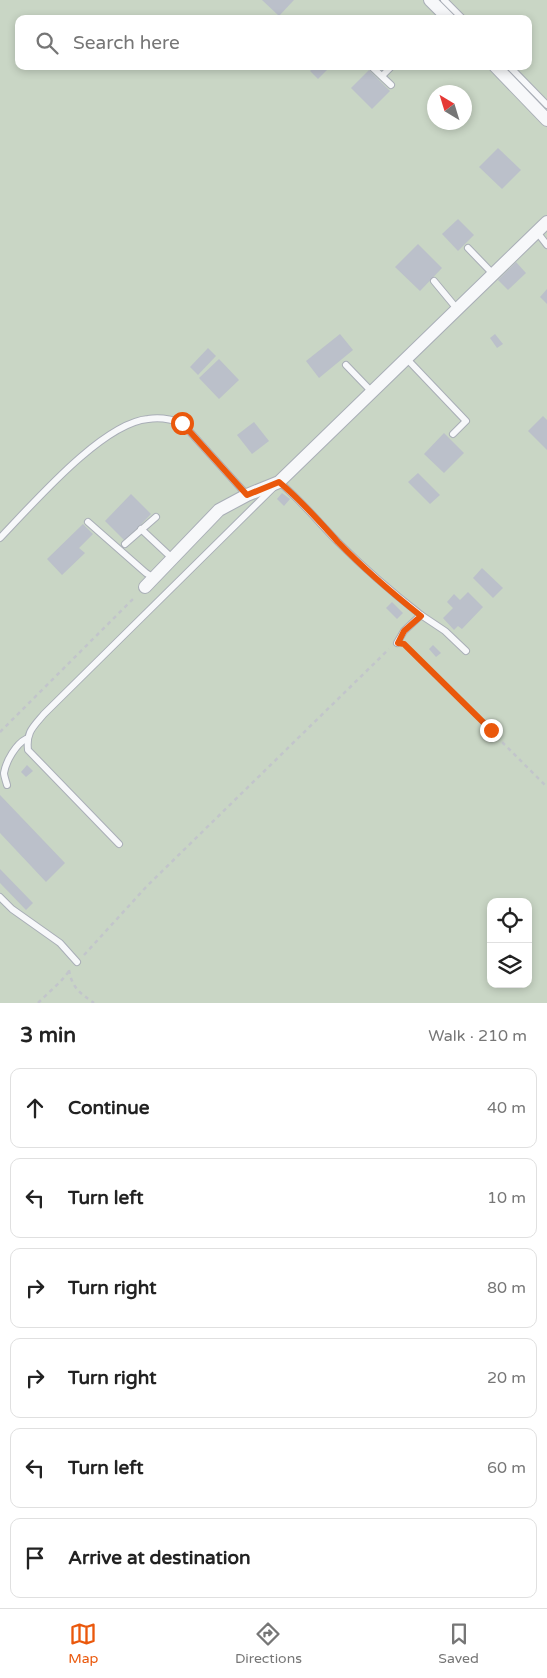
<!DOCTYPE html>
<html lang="en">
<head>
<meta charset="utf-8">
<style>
	:root { --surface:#fff; --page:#f6f6f6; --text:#222; --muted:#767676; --line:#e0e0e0; --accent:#ea580c }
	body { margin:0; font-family:"Varela Round",sans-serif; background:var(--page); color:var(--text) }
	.controls { position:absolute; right:15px; bottom:15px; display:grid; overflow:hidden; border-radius:10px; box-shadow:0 2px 8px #0003 }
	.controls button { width:45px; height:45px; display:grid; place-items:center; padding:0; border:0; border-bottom:1px solid var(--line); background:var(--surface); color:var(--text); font:25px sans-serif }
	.compass { position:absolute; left:427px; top:85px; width:45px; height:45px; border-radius:50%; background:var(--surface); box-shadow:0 2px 8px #0003; rotate:322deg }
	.stop { position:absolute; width:15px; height:15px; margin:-11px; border:4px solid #ea580c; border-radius:50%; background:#fff }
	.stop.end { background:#ea580c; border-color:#fff; box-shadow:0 1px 5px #0008 }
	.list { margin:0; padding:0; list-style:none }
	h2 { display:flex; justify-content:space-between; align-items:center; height:65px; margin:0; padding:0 20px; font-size:21px }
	h2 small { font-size:16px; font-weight:400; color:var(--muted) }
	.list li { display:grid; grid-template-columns:32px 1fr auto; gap:15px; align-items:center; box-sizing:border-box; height:80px; margin:0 10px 10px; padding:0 10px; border:1px solid var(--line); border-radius:10px }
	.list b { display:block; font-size:19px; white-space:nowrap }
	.list em { font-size:16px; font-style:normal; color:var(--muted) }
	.icon { flex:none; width:28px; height:28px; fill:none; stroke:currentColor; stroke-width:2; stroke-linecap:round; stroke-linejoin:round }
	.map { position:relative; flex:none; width:547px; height:1003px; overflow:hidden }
	.search { position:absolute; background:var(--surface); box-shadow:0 2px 8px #0003; left:15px; right:15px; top:15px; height:55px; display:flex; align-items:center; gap:12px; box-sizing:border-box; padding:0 18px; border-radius:10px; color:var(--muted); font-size:19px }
	.sheet { height:605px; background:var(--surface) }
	nav { display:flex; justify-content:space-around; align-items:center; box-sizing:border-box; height:70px; border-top:1px solid var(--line); background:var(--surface); font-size:14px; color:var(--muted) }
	nav a { display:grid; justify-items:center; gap:2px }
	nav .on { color:var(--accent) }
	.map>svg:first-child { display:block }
	.green { fill:#c9d6c5; fill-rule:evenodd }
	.building { fill:#bbc0ca }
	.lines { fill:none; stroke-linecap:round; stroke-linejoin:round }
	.lane-casing { stroke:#a9aeb7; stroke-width:8 }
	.street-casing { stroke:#a9aeb7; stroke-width:14 }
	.path { stroke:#c2c5cb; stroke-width:2.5; stroke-dasharray:4 4; stroke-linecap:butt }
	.lane { stroke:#f7f8fa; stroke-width:6 }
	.street { stroke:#f7f8fa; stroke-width:12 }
	.route { stroke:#ea580c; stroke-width:6 }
</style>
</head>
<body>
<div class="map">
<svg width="547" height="1003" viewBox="0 0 547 1003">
	<rect width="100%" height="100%" fill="#e4e7ec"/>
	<path class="green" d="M0,0H547V1003H0ZM19,19H528V66H19ZM434,92H464V122H434ZM491,902H528V984H491Z"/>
	<g class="building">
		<path d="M262,0H294L279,16Z"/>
		<path d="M315,66H331L318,79L310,71Z"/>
		<path d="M369,70L390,91L372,109L351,88Z"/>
		<path d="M498,148L521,170L502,189L479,167Z"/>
		<path d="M458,219L474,235L458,251L442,234Z"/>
		<path d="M418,244L442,268L420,291L395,267Z"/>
		<path d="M516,262L526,273L508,290L498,280Z"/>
		<path d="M547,289V304L540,297Z"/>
		<path d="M340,334L353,350L319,378L306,361Z"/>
		<path d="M495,334L503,344L497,348L490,338Z"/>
		<path d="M208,348L216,356L198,375L190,367Z"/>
		<path d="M219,359L239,380L219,399L199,378Z"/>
		<path d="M543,416L547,420V450L528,431Z"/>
		<path d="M254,422L269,441L252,454L237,435Z"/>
		<path d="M444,433L464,453L444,473L424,454Z"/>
		<path d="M418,473L440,495L430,504L408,482Z"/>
		<path d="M282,493L290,499L284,506L277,499Z"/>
		<path d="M131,494L151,514L125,541L105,521Z"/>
		<path d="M83,524L93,534L79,548L85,553L62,575L47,559Z"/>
		<path d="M482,568L503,588L493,598L473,578Z"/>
		<path d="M468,592L483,607L462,629L458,626L454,630L443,618L453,608L447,602L454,594L460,600Z"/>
		<path d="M392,602L403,613L397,619L386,608Z"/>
		<path d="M433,645L441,653L436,657L429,649Z"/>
		<path d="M27,765L33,771L26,777L21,772Z"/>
		<path d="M0,795L65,863L46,882L0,833Z"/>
		<path d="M0,869L33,903L26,910L0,883Z"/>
	</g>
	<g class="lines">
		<g class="lane-casing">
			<g id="lane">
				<path d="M444,0L463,19"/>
				<path d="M509,66L547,105"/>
				<path d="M373,68L391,85"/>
				<path d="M382,76L392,66"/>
				<path d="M537,232L547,245"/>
				<path d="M468,248L494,275"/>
				<path d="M434,281L458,310"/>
				<path d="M407,359L466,421L453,434"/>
				<path d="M346,365L372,392"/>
				<path d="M88,522L146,573L154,578"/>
				<path d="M141,529L173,559"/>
				<path d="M0,538C32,505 102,423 148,419C160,417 171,419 182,423L247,495"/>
				<path d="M125,544L156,517"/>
				<path d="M397,643L404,631L421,615L445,631L466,651"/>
				<path d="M7,785C6,781 4,776 4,773C6,761 16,744 26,739"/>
				<path d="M119,844L28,750C26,732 33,727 44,714L279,482C302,501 320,524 341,545C366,570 393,593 421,615"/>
				<path d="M0,897L12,909L60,943L77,962"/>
			</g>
		</g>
		<g class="street-casing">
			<g id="street">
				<path d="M430,0L449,19"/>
				<path d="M495,66L547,120"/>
				<path d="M145,587L219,510L247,495L279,482L547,222"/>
			</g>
		</g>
		<g class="path">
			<path d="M406,646L547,787"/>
			<path d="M0,732L135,597"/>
			<path d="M84,955L147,886L389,649"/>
			<path d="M69,970C72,988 80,993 94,1003"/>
			<path d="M38,1003L61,981L70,970"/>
		</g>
		<use href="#lane" class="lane"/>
		<use href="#street" class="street"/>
	</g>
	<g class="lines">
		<path class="route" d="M182,423L247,495L279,482C301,500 319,521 338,542C364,569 392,593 421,616L404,631L398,643L404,644L491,730"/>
	</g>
</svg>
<div class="controls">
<button><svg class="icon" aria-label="locate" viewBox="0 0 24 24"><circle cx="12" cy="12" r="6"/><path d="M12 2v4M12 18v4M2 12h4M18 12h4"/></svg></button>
<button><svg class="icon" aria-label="layers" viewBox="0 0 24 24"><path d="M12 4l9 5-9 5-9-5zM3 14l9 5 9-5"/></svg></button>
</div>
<svg class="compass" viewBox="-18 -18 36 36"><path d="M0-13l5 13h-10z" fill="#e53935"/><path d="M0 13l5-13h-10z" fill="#767676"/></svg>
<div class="stop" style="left:182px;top:423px"></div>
<div class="stop end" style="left:491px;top:730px"></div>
<div class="search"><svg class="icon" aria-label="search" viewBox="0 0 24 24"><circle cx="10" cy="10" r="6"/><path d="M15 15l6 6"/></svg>Search here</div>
</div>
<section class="sheet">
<h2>3 min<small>Walk · 210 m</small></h2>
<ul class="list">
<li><svg class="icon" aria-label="ahead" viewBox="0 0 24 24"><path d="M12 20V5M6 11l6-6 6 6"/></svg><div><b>Continue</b></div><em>40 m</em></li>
<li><svg class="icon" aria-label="left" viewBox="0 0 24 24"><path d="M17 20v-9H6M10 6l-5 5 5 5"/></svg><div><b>Turn left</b></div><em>10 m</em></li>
<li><svg class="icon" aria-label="right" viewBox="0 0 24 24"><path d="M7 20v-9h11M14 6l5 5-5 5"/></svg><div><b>Turn right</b></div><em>80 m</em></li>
<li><svg class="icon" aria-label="right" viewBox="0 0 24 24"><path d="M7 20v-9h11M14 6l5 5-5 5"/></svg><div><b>Turn right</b></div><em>20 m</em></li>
<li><svg class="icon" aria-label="left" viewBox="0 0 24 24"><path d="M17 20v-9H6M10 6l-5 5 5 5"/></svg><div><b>Turn left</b></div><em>60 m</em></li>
<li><svg class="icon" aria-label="arrive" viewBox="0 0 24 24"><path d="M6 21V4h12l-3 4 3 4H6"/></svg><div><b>Arrive at destination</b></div></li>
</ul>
</section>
<nav>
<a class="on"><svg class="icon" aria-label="map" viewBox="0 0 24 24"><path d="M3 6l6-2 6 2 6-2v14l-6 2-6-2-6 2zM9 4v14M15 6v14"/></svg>Map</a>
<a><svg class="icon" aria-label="directions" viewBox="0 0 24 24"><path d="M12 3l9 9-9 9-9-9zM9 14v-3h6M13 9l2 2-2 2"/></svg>Directions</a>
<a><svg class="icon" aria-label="saved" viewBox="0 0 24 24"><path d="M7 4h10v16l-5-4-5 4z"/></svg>Saved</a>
</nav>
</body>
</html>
